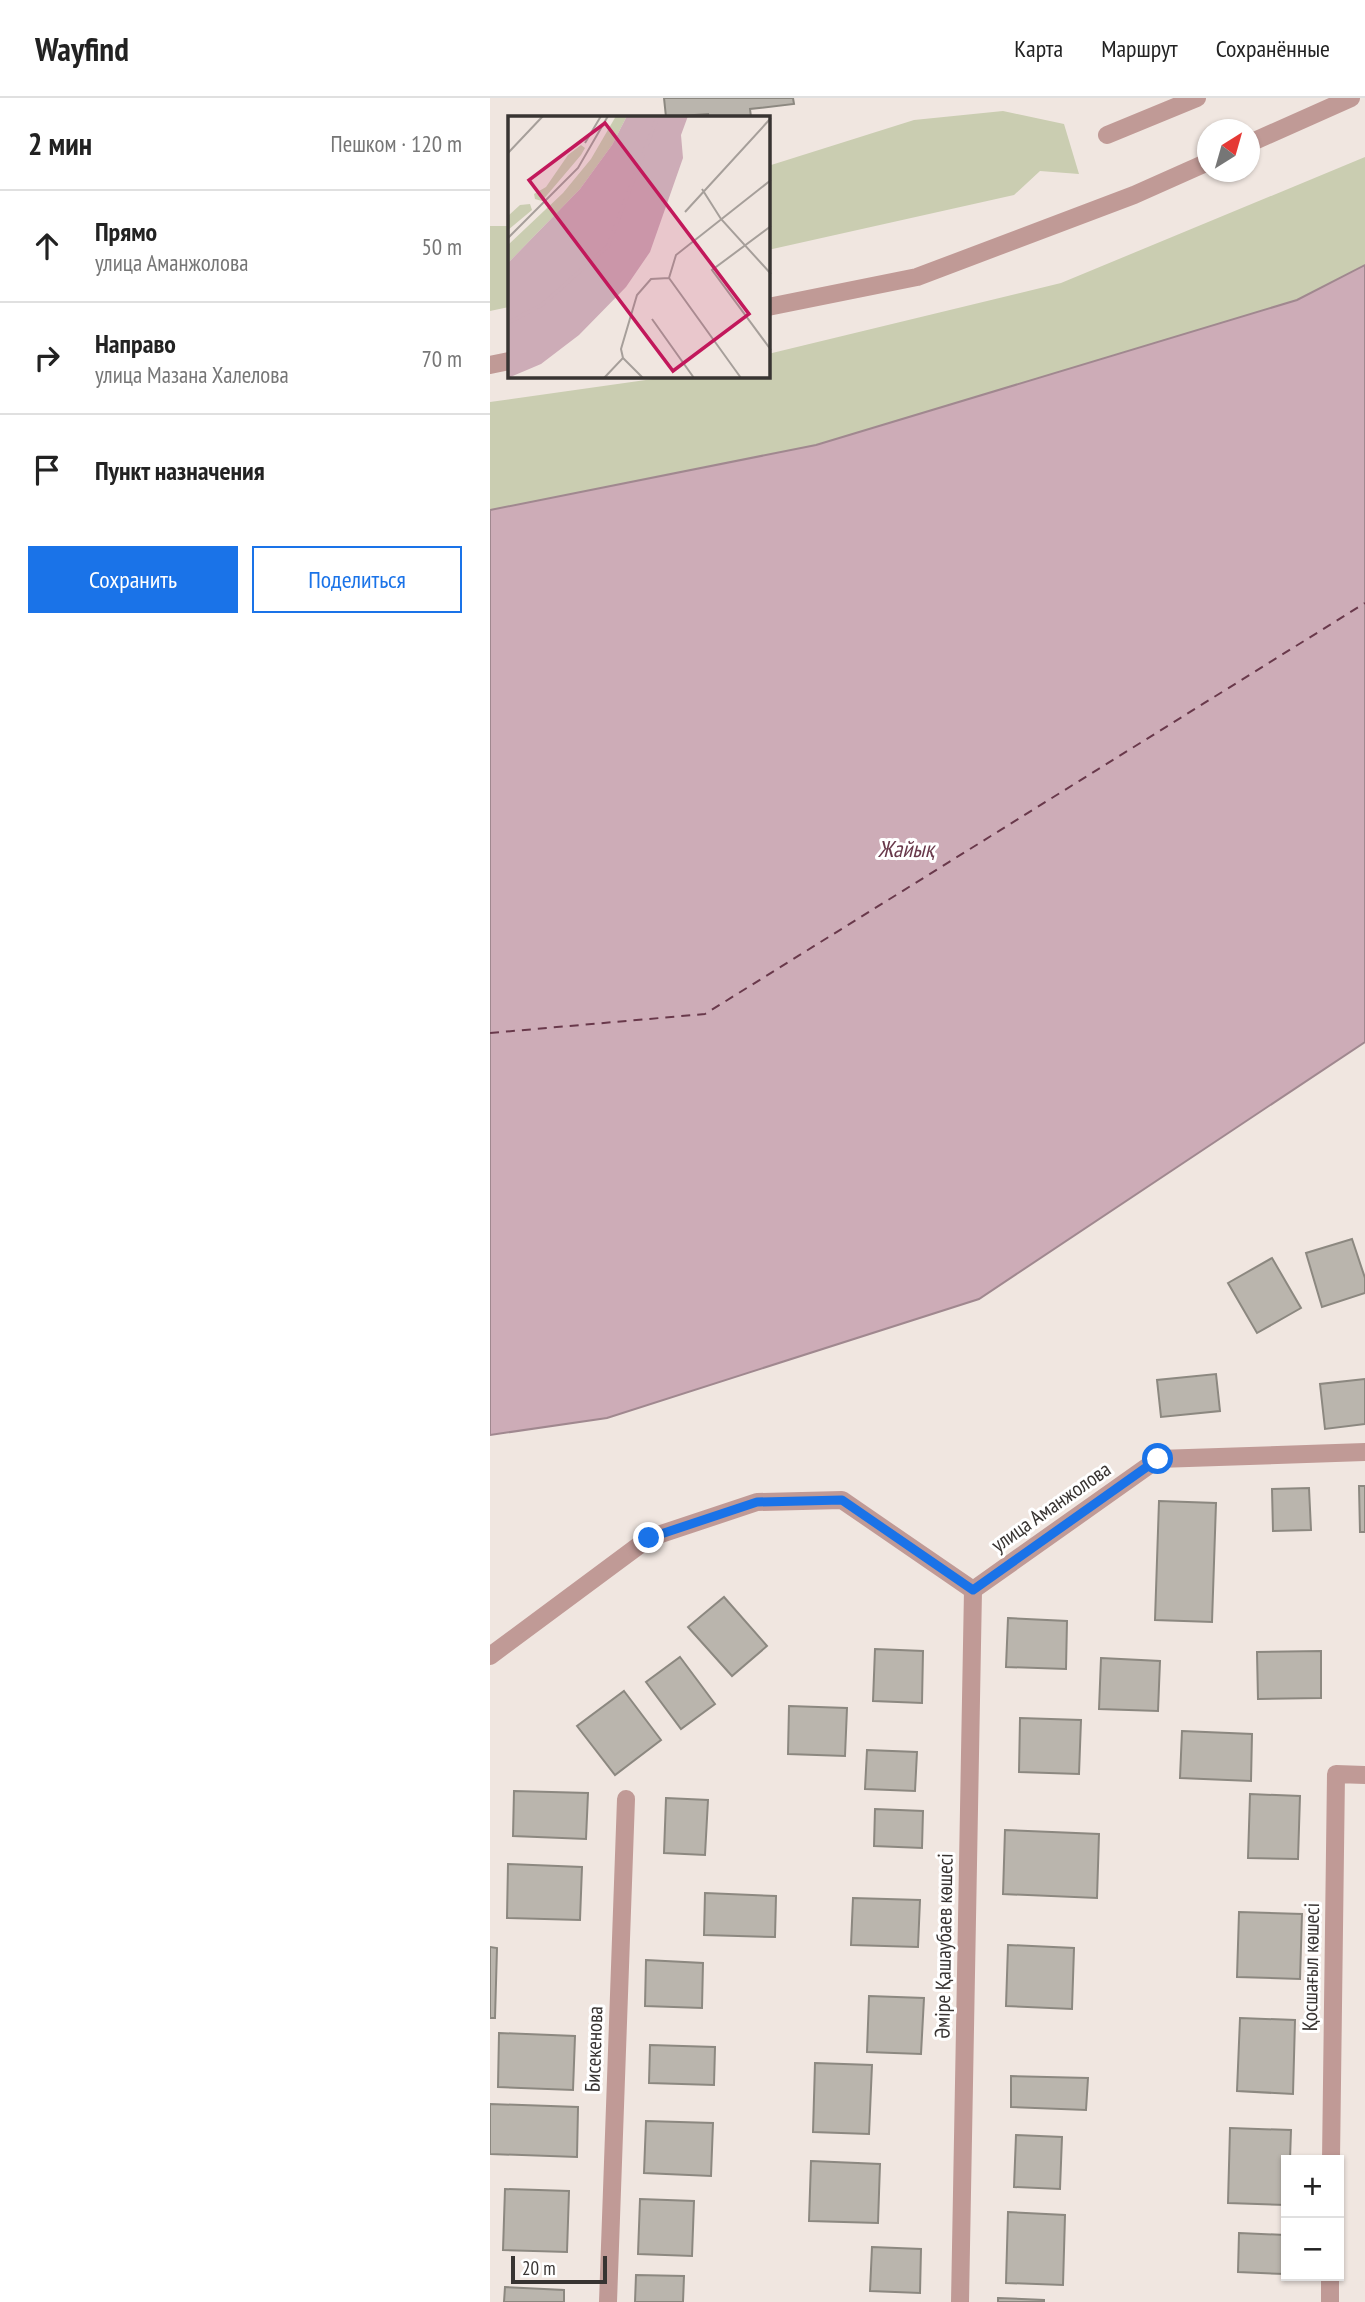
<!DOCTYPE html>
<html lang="ru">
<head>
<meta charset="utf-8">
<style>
	:root { --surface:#fff; --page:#f6f6f6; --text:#222; --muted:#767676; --line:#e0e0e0; --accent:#1a73e8 }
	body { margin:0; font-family:"PT Sans Narrow",sans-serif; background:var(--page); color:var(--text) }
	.controls { position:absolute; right:21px; bottom:21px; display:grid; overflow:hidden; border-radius:0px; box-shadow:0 2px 5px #0004 }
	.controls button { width:63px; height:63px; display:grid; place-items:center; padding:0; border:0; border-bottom:2px solid var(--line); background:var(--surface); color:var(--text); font:35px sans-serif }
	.compass { position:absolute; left:707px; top:21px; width:63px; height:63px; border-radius:50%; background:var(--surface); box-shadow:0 2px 5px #0004; rotate:37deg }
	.scale { position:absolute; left:21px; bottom:18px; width:96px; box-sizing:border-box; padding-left:7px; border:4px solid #383432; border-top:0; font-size:19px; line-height:24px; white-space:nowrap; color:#383432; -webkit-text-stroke:5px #fff; paint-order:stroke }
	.stop { position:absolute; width:21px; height:21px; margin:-16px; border:5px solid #1a73e8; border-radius:50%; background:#fff }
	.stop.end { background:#1a73e8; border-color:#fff; box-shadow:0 2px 7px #0008 }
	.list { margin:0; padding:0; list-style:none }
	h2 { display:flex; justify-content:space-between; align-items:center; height:91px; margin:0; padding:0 28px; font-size:30px }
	h2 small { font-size:23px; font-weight:400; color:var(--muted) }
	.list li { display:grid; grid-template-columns:46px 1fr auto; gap:21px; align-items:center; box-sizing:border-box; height:112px; padding:0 28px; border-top:2px solid var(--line) }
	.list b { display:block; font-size:26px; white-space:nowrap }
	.list p { margin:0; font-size:23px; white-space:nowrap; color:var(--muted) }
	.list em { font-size:23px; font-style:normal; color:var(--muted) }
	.actions { display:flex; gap:14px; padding:21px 28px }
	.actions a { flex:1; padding:16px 0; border:2px solid var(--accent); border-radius:0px; text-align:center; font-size:24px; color:var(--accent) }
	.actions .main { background:var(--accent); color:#fff }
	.icon { flex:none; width:38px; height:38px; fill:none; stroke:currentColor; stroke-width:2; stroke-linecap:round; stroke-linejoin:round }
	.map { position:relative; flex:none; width:875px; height:2204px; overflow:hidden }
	header { display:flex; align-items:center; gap:42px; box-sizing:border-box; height:98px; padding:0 35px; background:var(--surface); border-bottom:2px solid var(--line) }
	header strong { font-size:33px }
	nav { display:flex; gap:38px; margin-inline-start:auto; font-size:24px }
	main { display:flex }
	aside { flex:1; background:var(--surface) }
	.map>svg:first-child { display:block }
	.green { fill:#cacdb1 }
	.water { fill:#cdacb7; stroke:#a0888f; stroke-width:2 }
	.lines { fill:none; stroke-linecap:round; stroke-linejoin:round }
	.ferry { stroke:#69394b; stroke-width:2; stroke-dasharray:9 7; stroke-linecap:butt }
	.building { fill:#bab5ad; stroke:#8c8880; stroke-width:2 }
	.service { stroke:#c09a96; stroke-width:18 }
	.pedestrian { stroke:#c09a96; stroke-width:18 }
	.minor { stroke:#c09a96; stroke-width:18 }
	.route { stroke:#1a73e8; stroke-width:9 }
	.labels { text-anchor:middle; stroke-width:6; stroke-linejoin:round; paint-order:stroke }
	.street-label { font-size:21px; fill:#383432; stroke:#fff }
	.water-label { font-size:23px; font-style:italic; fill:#69394b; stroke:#fff }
	.inset-river { fill:none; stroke:#cdacb7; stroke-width:3.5 }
	.inset-road { fill:none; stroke:#a69f9a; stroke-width:2 }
	.view { fill:#c2185b; fill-opacity:0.15; stroke:#c2185b; stroke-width:3.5 }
	.inset-edge { fill:none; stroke:#383432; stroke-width:3.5 }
</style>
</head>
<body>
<header>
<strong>Wayfind</strong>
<nav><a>Карта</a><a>Маршрут</a><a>Сохранённые</a></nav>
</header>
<main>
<aside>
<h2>2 мин<small>Пешком · 120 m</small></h2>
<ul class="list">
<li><svg class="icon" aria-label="ahead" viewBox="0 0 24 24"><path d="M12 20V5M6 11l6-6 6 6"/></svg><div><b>Прямо</b><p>улица Аманжолова</p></div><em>50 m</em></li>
<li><svg class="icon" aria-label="right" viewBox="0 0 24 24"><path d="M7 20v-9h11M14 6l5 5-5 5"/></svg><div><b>Направо</b><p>улица Мазана Халелова</p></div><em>70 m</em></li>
<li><svg class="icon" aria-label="arrive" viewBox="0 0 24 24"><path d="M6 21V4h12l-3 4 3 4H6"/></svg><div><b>Пункт назначения</b></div></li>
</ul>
<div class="actions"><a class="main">Сохранить</a><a>Поделиться</a></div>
</aside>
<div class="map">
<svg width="875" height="2204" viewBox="0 0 875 2204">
	<rect width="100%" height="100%" fill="#f0e6e0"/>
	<g class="green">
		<path d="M513,13L574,26L589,76L550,73L524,97L278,152V68L424,22Z"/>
		<path d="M875,59V167L807,202L326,347L0,412V304L184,278H278V256L571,185Z"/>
		<path d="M0,128H19V209L0,213Z"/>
	</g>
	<path class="water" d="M875,167V944L489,1201L117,1320L0,1337V412L326,347L807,202Z"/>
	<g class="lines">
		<path class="ferry" d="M0,935L215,916L875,505"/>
	</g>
	<g class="building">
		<path d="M174,0H303L304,6L260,11L261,19H218V16L176,19Z"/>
		<path d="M862,1141L875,1180V1195L832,1209L816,1155Z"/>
		<path d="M782,1160L811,1210L767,1235L738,1185Z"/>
		<path d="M726,1276L730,1313L671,1319L667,1282Z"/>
		<path d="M875,1281V1326L835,1331L830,1286Z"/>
		<path d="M869,1388H875V1434H870Z"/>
		<path d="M819,1390L821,1432L783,1433L782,1391Z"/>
		<path d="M669,1403L726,1405L722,1524L665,1522Z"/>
		<path d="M234,1499L277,1548L242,1578L198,1529Z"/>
		<path d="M518,1520L577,1523L576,1571L516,1569Z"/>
		<path d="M385,1551L433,1553L432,1605L383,1603Z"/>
		<path d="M831,1553V1600L768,1601L767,1554Z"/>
		<path d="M190,1559L225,1606L191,1631L156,1584Z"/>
		<path d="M611,1560L670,1563L668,1613L609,1611Z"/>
		<path d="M134,1593L171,1642L125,1677L87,1628Z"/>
		<path d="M299,1608L357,1610L355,1658L298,1656Z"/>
		<path d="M530,1620L591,1622L589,1676L529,1674Z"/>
		<path d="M692,1633L762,1636L761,1683L690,1680Z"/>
		<path d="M377,1652L427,1654L425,1693L375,1691Z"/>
		<path d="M24,1693L98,1695L96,1741L23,1738Z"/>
		<path d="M760,1696L810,1698L808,1761L758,1760Z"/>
		<path d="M176,1700L218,1702L215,1757L174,1755Z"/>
		<path d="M385,1711L433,1713L432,1750L384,1748Z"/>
		<path d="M515,1732L609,1736L607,1800L513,1796Z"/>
		<path d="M18,1766L92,1769L90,1822L17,1820Z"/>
		<path d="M215,1795L286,1798L285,1839L214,1837Z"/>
		<path d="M363,1800L430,1802L428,1849L361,1847Z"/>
		<path d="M749,1814L812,1816L810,1881L747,1879Z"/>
		<path d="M518,1847L584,1850L582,1911L516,1908Z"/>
		<path d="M0,1849L7,1850L5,1920H0Z"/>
		<path d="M156,1862L213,1865L212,1910L155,1908Z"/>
		<path d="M379,1898L434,1900L431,1956L377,1954Z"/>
		<path d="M750,1920L805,1922L803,1996L747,1993Z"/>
		<path d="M9,1935L85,1938L83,1992L8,1989Z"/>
		<path d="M160,1947L225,1949L224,1987L159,1985Z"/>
		<path d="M325,1965L382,1967L379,2036L323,2034Z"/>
		<path d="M521,1978L598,1980L596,2012L521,2009Z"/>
		<path d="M0,2006L88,2009L87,2059L0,2056Z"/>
		<path d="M156,2023L223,2025L221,2078L154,2075Z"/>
		<path d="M740,2030L801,2032L800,2062H796V2107L738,2105Z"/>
		<path d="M526,2037L572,2039L570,2091L524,2089Z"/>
		<path d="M321,2063L390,2066L388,2125L319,2123Z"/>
		<path d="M15,2091L79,2093L77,2154L13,2152Z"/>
		<path d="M150,2101L204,2103L202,2158L148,2156Z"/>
		<path d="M518,2114L575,2117L573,2187L516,2185Z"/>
		<path d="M749,2135L795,2137L794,2176L748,2174Z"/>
		<path d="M382,2149L431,2151L430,2195L380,2193Z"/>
		<path d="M146,2177L194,2178L193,2204H145Z"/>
		<path d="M15,2189L74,2192V2204H14Z"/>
		<path d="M508,2200L554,2202V2204H508Z"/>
	</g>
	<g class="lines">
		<path class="service" d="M617,37L707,0"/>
		<g class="pedestrian">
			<path d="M760,45L861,0"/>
			<path d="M278,209L427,179L644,97L718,64"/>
			<path d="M0,267L19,263"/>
		</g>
		<g class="minor">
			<path d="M483,1492L668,1361L875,1354"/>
			<path d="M0,1558L159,1440L267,1404L352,1402L483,1492"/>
			<path d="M841,2062L846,1676L875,1677"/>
			<path d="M118,2204L136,1701"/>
			<path d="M470,2204L483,1492"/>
			<path d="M840,2204V2178"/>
		</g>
	</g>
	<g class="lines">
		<path class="route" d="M159,1440L267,1404L352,1402L483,1492L668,1361"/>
	</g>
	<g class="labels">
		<g class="street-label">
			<text transform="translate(561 1409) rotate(-35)" y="7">улица Аманжолова</text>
			<text transform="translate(454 1848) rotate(-89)" y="7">Әміре Қашаубаев көшесі</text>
			<text transform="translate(821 1869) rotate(-89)" y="7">Қосшағыл көшесі</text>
			<text transform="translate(104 1951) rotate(-88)" y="7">Бисекенова</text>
		</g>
		<g class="water-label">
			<text x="416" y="759">Жайық</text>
		</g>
	</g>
	<g transform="translate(18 18)">
		<rect width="262" height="262" fill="#f0e6e0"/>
		<path d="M108,0H119L104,29L72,73L0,147V129L55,77L83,43ZM73,29L77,32L73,39L34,85L27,83L26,78L38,71L60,39ZM22,88L24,94L0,114V100L12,89Z" fill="#cacdb1"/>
		<path d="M119,0H180L173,19L175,42L142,136L118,171L71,219L33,248L0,262V147L72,73L104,29Z" fill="#cdacb7"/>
		<path class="inset-river" d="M0,207L35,188L100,130L150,0"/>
		<path class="inset-road" d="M77,27L93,0M0,37L35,0M194,73L213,103L263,158M177,96L263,2M263,110L204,154L263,234M0,122L70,52L100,0M161,162L168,139L263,64M161,162L233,262M144,203L186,262M115,242L135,262M96,262L115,242L113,233L129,179L143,163L161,162"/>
		<path class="view" d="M97,7L241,198L165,255L21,64Z"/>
		<rect width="262" height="262" class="inset-edge"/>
	</g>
</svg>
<div class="controls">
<button>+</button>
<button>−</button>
</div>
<svg class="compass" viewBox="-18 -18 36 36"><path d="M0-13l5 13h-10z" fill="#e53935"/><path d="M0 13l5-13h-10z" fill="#767676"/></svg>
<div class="scale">20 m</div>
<div class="stop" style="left:668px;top:1361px"></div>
<div class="stop end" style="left:159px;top:1440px"></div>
</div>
</main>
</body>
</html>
